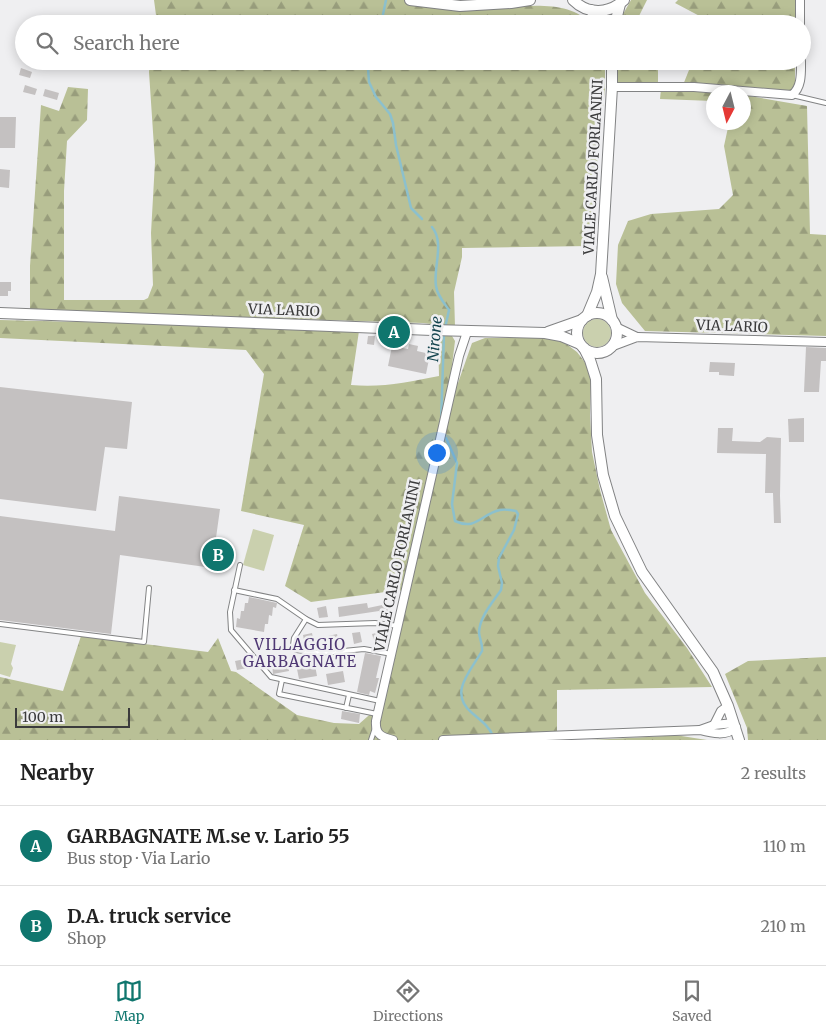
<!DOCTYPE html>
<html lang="en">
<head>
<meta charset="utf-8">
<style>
	:root { --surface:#fff; --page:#f2f2f2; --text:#222; --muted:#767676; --line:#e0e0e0; --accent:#0f766e }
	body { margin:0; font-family:Merriweather,serif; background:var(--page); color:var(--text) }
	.compass { position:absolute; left:706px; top:85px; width:45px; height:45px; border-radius:50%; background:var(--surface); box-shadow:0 2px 12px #0003; rotate:187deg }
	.scale { position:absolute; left:15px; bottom:12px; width:115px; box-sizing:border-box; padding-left:5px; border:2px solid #3b3b3c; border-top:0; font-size:14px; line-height:18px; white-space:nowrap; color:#3b3b3c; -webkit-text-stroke:4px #efeff1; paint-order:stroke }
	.you { position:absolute; left:436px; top:452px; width:18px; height:18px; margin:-12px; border:4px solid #fff; border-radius:50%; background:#1a73e8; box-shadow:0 0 0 8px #1a73e833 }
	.badge { display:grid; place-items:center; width:32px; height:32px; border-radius:50%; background:var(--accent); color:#fff; font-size:16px; font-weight:700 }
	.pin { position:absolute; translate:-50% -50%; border:2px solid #fff; box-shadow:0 1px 5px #0006 }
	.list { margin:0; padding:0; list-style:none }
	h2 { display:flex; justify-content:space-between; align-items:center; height:65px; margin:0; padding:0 20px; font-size:21px }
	h2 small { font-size:16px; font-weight:400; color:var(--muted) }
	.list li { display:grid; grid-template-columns:32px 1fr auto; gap:15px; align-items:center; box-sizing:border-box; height:80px; padding:0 20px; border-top:1px solid var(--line) }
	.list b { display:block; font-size:19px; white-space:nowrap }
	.list p { margin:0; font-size:16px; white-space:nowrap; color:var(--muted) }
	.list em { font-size:16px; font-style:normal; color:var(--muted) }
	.icon { flex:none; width:28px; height:28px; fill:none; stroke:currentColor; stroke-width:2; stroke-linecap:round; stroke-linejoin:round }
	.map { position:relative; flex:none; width:826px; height:740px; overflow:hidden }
	.search { position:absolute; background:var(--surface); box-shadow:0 2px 12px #0003; left:15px; right:15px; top:15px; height:55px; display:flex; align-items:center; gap:12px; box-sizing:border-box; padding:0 18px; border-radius:28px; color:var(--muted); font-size:19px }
	.sheet { height:225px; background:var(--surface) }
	nav { display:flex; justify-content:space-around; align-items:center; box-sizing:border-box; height:70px; border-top:1px solid var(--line); background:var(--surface); font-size:14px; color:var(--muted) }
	nav a { display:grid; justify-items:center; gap:2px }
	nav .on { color:var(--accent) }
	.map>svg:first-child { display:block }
	.grass { fill:#cad0ae }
	.forest { fill:url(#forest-firs) }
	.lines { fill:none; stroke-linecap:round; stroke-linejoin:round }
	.stream { stroke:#8cc0cd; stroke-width:2.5 }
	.building { fill:#c4c1c1 }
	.service-casing { stroke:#828384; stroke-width:6 }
	.minor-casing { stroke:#828384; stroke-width:10 }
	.tertiary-casing { stroke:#828384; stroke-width:12 }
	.service { stroke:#fff; stroke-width:4 }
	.minor { stroke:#fff; stroke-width:8 }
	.tertiary { stroke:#fff; stroke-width:10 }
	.labels { text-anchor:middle; stroke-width:5; stroke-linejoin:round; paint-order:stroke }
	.street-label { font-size:14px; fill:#3b3b3c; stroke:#efeff1 }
	.water-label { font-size:15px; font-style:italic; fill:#15454f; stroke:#efeff1 }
	.neighbourhood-label { font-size:15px; letter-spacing:1px; fill:#4e3773; stroke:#efeff1 }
</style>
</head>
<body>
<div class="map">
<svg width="826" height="740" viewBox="0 0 826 740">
	<defs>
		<pattern id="forest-firs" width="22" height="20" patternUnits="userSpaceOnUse" patternTransform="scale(1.25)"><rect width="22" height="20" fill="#b9c096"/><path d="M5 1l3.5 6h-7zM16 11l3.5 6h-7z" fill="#989d7c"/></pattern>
	</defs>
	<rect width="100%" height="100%" fill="#efeff1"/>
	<g class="grass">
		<circle cx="597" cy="333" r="14"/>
		<path d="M253,529L274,535L264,571L243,565Z"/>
		<path d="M0,642L16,645L11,664L13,668L10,677L0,674Z"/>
	</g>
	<g class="forest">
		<path d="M154,0H493L495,9C524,5 573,0 590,24H155L156,15Z"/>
		<path d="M631,0H647L635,24H621L622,16Z"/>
		<path d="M678,0H796V24H709V21L675,3Z"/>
		<path d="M150,61H605V89L599,143L590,246L462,248V257L454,292L455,327L423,323L30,311V266L41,105L59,111L68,87L88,89L87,120L67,141L64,191V300H144L148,298L153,285L151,233L155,162L149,72Z"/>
		<path d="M618,61H627V68L658,69V84H617Z"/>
		<path d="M698,61H795V86L790,91L715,84L683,85L691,65Z"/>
		<path d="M661,89L713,93V101L660,99Z"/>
		<path d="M744,95L807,106L810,234L826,235V336L645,331L622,303L616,284L618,245L628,221L651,214L719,209L733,195L724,146L729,123L744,122Z"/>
		<path d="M0,320L289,327L359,331L351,385C381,388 409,382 439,376L438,335L452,336L455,341L450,382L458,383L472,343L485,338H547L565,343L577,352L584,361L591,373L590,415L592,452L600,490L611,530L645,593L687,648L712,687L557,690V736L562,740H0V677L63,691L81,636L208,652L218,638L231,671L236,672L297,715L334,723L359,724L384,702L405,597L400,590L311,602L285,586L304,525L241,511L264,374L246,350L0,338Z"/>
		<path d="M826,657V740H748L747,728L725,674L748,661Z"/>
		<path d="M675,735L707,740H591L665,736Z"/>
	</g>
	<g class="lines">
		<g class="stream">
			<path d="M381,24L386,0"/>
			<path d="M370,61L368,68L369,82L376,97L390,114L393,123L396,145L411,208L422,219"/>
			<path d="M432,227C445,243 433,267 436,286C437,295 444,303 449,310L445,328"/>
			<path d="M441,423L444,334"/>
			<path d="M446,438L457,463L452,504L455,521C476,531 481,514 500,510C505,509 511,510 516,511L518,514L514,530L499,558L498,566L502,583L501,590C493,602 480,616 479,632C479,638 483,644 482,651C470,672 448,693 472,713C480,720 489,726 493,736"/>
		</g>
	</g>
	<g class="building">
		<path d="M21,68L32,72L30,78L19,75Z"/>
		<path d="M25,85L37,89L35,95L23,92Z"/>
		<path d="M45,89L59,93L57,100L43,96Z"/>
		<path d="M0,117H16L15,148H0Z"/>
		<path d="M0,169L10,170L9,188L0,187Z"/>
		<path d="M0,282H11V291H8V296H0Z"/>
		<path d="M368,336H375L374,345L367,344Z"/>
		<path d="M409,344L418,346L417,351L430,354L426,374L388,366L392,346L408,349Z"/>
		<path d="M806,347L826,348V361H821L819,392H804Z"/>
		<path d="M710,362L735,363L734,376L719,375V372H709Z"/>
		<path d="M0,387L132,402L127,449L105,447L96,511L0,499Z"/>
		<path d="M804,418V442H789L788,419Z"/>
		<path d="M718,428H733L732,441L760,442L767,437L781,438L780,496L781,523H774L773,493H765L766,454L717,453Z"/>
		<path d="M119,496L220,509L215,545L230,547L227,570L120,555L111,634L0,620V516L115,531Z"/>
		<path d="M249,597L277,603L276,608L273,607L272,616L269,615L268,624H265L264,632L236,627L237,618L240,619L241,611H244L245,603H248Z"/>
		<path d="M367,603L368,608L387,604L390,614L380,616L379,611L339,617L338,607Z"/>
		<path d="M326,606L328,617L319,618L317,608Z"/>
		<path d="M360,632L362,642L354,644L352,633Z"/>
		<path d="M381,632L383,642L375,644L372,634Z"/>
		<path d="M312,633L314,644L305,646L303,635Z"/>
		<path d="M337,634L339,644L330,646L328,636Z"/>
		<path d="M365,653L381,656L376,678H379L375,693L370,691L369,695L357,692Z"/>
		<path d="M245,659L247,668L237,670L235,661Z"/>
		<path d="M288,661L289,671L273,674L272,664Z"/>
		<path d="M315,665L317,676L299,679L297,669Z"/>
		<path d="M343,671L345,682L328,685L326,674Z"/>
		<path d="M342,711L360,714L359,723L341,719Z"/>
	</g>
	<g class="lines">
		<g class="service-casing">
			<g id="service">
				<path d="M792,95L826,103"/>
				<path d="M240,565L230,612L231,630L271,677L380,701"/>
				<path d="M234,590L277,599L306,619L318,625L375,623L399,626"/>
				<path d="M306,619L294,638L293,645L296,650L323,653L364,649L392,654"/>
				<path d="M0,624L144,642L149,588"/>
				<path d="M282,680L279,694L377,714"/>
				<path d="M346,708L349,695"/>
				<path d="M371,740L375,728"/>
			</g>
		</g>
		<g class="minor-casing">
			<g id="minor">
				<path d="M800,0V24"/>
				<path d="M612,87H694L792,95C802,87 801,73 801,61"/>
				<path d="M616,327L637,337"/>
				<path d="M613,346L637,337L826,342"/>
				<path d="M714,725L721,711L728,706"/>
				<path d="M700,730L714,725L734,723"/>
				<path d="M393,740C381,737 375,734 376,721L459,356L467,332"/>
				<path d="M443,740L700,730C711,733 727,737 736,727"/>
			</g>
		</g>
		<g class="tertiary-casing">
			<g id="tertiary">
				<path d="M410,0L460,6L511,3L530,0"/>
				<path d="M573,0C588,15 609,14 624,0"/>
				<path d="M591,10L600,24"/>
				<path d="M615,24L620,4"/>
				<path d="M602,277L612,320"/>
				<path d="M0,313L432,330L545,333L561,336L580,344"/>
				<circle cx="597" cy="333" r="20"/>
				<path d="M587,316L597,292L601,274L612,87V61"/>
				<path d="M548,332L582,320"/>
				<path d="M584,348L590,360L596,379L597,435L603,475L615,516L642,572L713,672L728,706L739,740"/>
			</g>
		</g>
		<use href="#service" class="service"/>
		<use href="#minor" class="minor"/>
		<use href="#tertiary" class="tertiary"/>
	</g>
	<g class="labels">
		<g class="street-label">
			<text transform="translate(593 167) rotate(-87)" y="5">VIALE CARLO FORLANINI</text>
			<text transform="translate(284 310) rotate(2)" y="5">VIA LARIO</text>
			<text transform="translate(732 326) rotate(2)" y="5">VIA LARIO</text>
			<text transform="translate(397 566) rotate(-78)" y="5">VIALE CARLO FORLANINI</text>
		</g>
		<g class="water-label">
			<text transform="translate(435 339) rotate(-85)" y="5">Nirone</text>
		</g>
		<g class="neighbourhood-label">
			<text x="300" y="650">VILLAGGIO<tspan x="300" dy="17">GARBAGNATE</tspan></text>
		</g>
	</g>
</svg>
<svg class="compass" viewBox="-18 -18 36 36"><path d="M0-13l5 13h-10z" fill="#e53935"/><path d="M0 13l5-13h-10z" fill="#767676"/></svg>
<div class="scale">100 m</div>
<div class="you"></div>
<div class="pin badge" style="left:394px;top:332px">A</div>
<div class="pin badge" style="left:218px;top:555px">B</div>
<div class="search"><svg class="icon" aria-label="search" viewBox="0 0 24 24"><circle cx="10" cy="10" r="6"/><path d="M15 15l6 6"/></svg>Search here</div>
</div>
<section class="sheet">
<h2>Nearby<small>2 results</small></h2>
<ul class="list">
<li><span class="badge">A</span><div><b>GARBAGNATE M.se v. Lario 55</b><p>Bus stop · Via Lario</p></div><em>110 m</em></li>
<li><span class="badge">B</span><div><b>D.A. truck service</b><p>Shop</p></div><em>210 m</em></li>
</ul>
</section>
<nav>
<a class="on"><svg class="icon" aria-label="map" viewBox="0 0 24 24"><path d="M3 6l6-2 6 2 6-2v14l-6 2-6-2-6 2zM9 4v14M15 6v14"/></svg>Map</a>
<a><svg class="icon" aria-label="directions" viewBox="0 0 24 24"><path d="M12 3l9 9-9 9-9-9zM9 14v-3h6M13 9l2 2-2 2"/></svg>Directions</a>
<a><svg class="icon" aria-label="saved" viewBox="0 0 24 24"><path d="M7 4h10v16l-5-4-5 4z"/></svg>Saved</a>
</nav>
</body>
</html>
